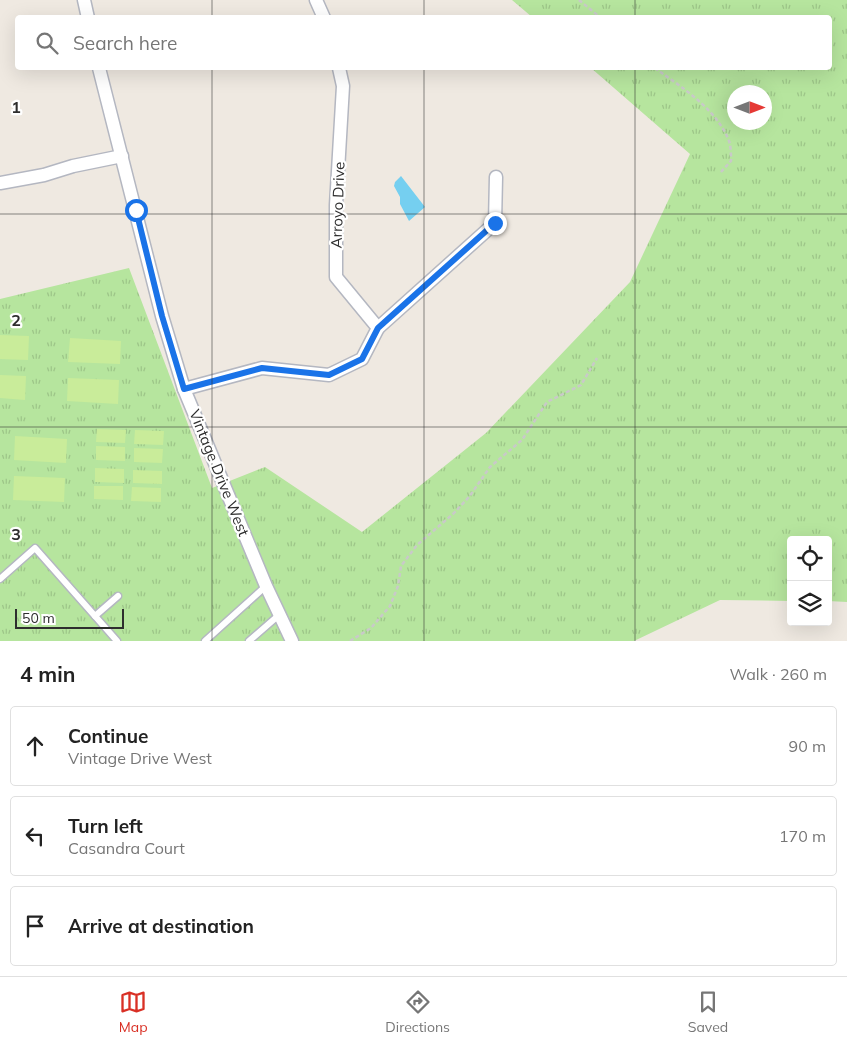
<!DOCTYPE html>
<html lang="en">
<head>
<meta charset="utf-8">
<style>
	:root { --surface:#fff; --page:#f6f6f6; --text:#222; --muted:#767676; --line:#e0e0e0; --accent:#d93025 }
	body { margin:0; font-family:Mulish,sans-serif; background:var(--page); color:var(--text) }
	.controls { position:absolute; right:15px; bottom:15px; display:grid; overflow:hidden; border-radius:5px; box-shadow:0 5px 20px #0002 }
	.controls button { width:45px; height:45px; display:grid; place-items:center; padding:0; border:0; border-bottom:1px solid var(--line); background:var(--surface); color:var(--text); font:25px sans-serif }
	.compass { position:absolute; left:727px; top:85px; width:45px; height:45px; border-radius:50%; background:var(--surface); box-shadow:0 5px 20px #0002; rotate:90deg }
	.scale { position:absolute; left:15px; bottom:12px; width:109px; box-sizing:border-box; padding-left:5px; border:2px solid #2e2e2e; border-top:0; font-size:14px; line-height:18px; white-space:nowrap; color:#2e2e2e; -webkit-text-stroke:4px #fff; paint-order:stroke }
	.stop { position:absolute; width:15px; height:15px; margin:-11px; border:4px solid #1a73e8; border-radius:50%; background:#fff }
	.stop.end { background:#1a73e8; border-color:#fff; box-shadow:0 1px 5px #0008 }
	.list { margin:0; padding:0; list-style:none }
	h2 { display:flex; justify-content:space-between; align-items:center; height:65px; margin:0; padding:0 20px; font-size:21px }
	h2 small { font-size:16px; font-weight:400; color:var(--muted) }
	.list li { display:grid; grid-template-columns:32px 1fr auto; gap:15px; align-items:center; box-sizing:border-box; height:80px; margin:0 10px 10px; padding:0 10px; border:1px solid var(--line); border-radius:5px }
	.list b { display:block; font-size:19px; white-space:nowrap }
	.list p { margin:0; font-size:16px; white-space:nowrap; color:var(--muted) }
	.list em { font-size:16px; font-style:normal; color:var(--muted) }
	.icon { flex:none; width:28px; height:28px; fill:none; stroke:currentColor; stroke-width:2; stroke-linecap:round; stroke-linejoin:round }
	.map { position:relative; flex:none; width:847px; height:641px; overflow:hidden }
	.search { position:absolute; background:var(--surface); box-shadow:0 5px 20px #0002; left:15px; right:15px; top:15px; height:55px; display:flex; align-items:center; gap:12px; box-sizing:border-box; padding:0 18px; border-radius:5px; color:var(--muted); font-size:19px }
	.sheet { height:335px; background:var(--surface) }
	nav { display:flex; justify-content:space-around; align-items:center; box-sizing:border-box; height:70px; border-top:1px solid var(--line); background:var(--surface); font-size:14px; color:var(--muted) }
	nav a { display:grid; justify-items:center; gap:2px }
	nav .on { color:var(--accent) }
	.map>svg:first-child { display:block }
	.grass { fill:url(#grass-tufts); fill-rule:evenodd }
	.pitch { fill:#c9ec9a }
	.water { fill:#75cff0 }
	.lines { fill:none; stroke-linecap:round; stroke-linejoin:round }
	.service-casing { stroke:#b4b7c1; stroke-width:9 }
	.minor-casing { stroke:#b4b7c1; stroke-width:15 }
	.path { stroke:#c9c9c9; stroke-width:2.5; stroke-dasharray:4 2.5; stroke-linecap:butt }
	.service { stroke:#fff; stroke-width:6 }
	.minor { stroke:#fff; stroke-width:12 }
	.route { stroke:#1a73e8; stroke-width:6 }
	.grid { fill:none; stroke:#2e2e2e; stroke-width:1; stroke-opacity:0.55 }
	.labels { text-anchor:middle; stroke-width:4.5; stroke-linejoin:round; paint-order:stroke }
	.street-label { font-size:15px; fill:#2e2e2e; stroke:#fff }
	.grid-label { font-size:16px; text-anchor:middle; font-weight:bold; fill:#2e2e2e; stroke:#fff; stroke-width:4.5; stroke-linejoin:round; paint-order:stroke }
</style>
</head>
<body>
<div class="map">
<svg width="847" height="641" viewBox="0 0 847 641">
	<defs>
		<pattern id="grass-tufts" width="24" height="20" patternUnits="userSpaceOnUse" patternTransform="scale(1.25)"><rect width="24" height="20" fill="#b6e59e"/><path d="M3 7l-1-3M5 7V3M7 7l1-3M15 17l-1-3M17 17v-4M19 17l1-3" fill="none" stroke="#9dc588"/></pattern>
	</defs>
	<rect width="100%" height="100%" fill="#efe9e1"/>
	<path class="grass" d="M512,0H847V602L828,601V540H791V601L720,600L634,641H0V299L129,268L212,488L265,467L362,532L486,433L630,282L690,154L591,68H830V18L532,17ZM734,92H764V122H734Z"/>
	<g class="pitch">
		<path d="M0,335L29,336L28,360L0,359Z"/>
		<path d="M70,338L121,341L120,364L68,362Z"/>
		<path d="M0,375L26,376L25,400L0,398Z"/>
		<path d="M68,378L119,380L118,404L67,401Z"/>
		<path d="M97,429L126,430L125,443L96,442Z"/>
		<path d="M135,430L164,431L163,445L134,444Z"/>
		<path d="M15,436L67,439L66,463L14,460Z"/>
		<path d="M96,446L125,447V461L96,460Z"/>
		<path d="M134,448L163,449L162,463L134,462Z"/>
		<path d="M95,468L124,469V483L95,482Z"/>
		<path d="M133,470L162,471V484L133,483Z"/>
		<path d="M14,476L65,478L64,502L13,500Z"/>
		<path d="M94,486H123V500L94,499Z"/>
		<path d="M132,487L161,488V502L131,501Z"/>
	</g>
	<path class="water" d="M401,176L425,207L409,221L400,204V197L394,186L395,182Z"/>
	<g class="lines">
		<g class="service-casing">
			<g id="service">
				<path d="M0,579L35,548L117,641"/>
				<path d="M95,616L118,596"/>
				<path d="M205,641L266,586"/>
				<path d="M249,641L279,615"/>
			</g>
		</g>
		<g class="minor-casing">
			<g id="minor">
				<path d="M84,0L88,18"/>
				<path d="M316,0L324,18"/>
				<path d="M99,68L162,316L184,389L266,586L292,641"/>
				<path d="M339,68L343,86L336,205V277L378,328"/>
				<path d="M0,183L44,175L73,166L122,156"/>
				<path d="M184,389L262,368L329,375L362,359L378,328L495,223L496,177"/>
			</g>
		</g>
		<g class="path">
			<path d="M579,0L601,18"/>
			<path d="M655,68C681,87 717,109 729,141C731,147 731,155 731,161L720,173"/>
			<path d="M350,641L371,628L390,606L398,586L401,566L417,545L454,513L469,497L490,467L522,440L547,402L581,385L597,358"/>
		</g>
		<use href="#service" class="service"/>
		<use href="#minor" class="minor"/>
	</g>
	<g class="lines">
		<path class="route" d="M136,210L162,316L184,389L262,368L329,375L362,359L378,328L495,223"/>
	</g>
	<path class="grid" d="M212,0V18M424,0V18M635,0V18M212,68V641M424,68V641M635,68V641M0,214H847M0,427H847"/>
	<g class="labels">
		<g class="street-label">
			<text transform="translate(338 205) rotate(-88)" y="5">Arroyo Drive</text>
			<text transform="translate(219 473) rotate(68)" y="5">Vintage Drive West</text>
		</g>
	</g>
	<g class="grid-label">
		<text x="16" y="113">1</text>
		<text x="16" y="326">2</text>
		<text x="16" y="540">3</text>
	</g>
</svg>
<div class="controls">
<button><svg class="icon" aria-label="locate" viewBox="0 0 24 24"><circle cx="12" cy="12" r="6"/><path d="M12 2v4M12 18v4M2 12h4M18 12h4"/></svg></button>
<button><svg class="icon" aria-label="layers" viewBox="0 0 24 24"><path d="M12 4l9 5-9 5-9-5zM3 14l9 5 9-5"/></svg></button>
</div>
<svg class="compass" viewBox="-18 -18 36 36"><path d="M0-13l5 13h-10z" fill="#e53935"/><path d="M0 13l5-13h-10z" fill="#767676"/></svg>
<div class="scale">50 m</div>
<div class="stop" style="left:136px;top:210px"></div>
<div class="stop end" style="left:495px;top:223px"></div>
<div class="search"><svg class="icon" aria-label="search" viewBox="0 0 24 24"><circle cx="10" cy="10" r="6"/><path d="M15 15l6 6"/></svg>Search here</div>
</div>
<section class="sheet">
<h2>4 min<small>Walk · 260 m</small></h2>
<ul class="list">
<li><svg class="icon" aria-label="ahead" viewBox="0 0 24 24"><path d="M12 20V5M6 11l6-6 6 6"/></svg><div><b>Continue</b><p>Vintage Drive West</p></div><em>90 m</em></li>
<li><svg class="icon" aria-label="left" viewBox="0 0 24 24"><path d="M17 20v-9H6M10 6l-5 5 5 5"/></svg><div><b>Turn left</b><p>Casandra Court</p></div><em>170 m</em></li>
<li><svg class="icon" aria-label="arrive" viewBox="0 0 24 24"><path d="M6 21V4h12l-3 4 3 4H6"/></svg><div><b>Arrive at destination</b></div></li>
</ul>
</section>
<nav>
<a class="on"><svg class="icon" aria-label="map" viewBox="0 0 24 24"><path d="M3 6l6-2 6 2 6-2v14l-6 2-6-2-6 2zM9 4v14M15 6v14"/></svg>Map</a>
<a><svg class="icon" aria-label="directions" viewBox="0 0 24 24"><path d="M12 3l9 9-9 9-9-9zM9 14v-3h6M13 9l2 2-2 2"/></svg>Directions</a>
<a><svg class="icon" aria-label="saved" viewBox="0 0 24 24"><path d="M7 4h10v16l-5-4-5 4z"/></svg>Saved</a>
</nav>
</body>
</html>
